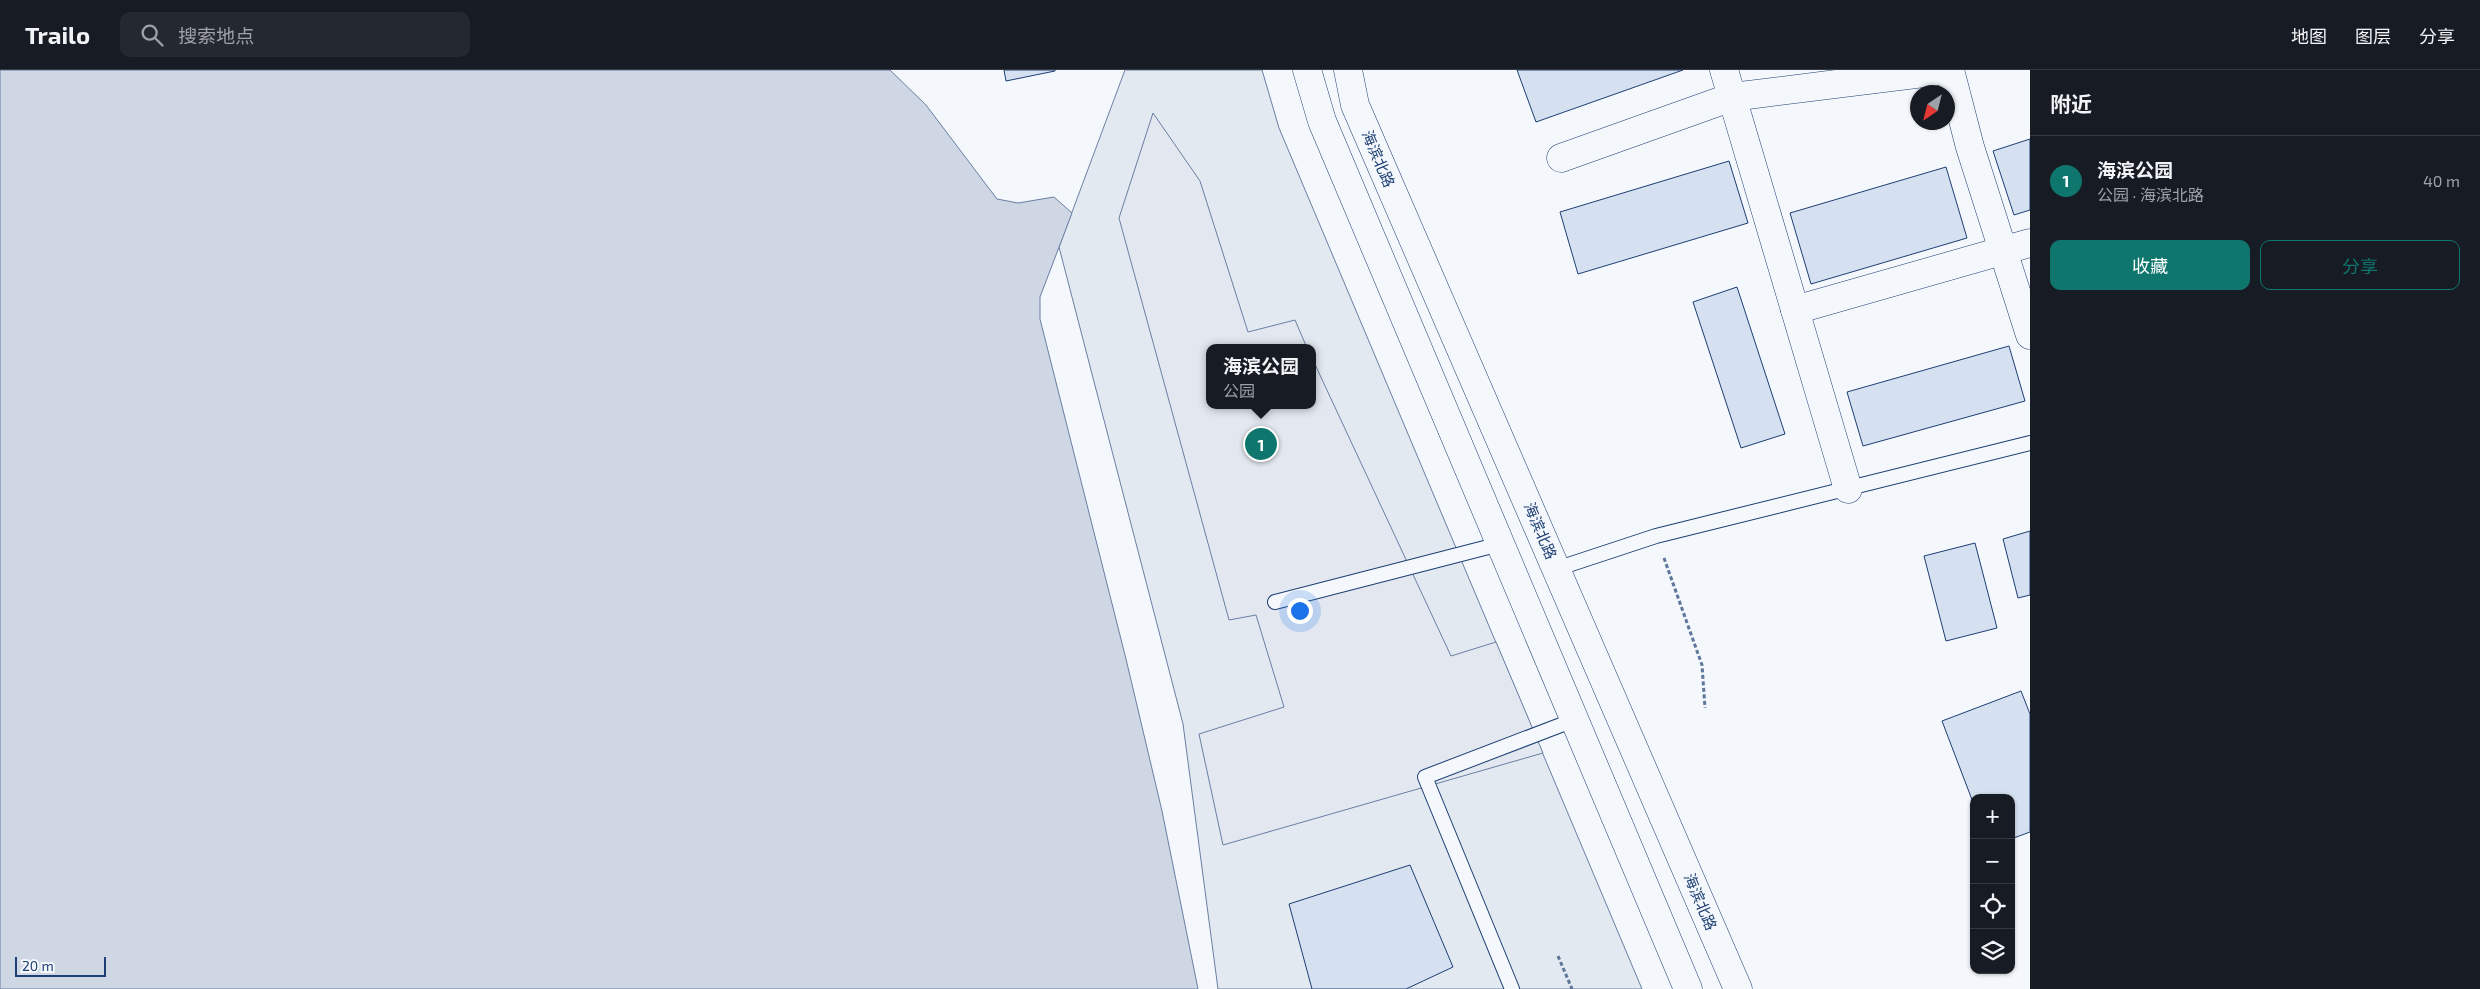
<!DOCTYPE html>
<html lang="zh">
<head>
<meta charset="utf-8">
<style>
	:root { --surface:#171b24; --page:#242831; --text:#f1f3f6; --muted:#9ea1a6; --line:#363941; --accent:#0f766e }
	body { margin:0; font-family:"Exo 2","Noto Sans SC",sans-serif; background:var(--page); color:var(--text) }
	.controls { position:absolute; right:15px; bottom:15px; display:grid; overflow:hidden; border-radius:10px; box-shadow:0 1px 4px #0004 }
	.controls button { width:45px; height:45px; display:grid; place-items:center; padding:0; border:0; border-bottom:1px solid var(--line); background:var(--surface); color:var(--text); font:25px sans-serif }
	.compass { position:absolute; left:1910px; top:15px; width:45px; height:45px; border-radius:50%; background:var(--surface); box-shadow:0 1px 4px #0004; rotate:215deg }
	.scale { position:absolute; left:15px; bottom:12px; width:91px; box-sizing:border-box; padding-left:5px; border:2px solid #1d3f73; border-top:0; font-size:14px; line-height:18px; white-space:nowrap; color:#1d3f73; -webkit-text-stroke:4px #f4f7fb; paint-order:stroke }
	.you { position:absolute; left:1299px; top:540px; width:18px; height:18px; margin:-12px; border:4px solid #fff; border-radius:50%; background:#1a73e8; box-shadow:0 0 0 8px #1a73e833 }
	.badge { display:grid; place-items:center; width:32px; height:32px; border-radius:50%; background:var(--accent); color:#fff; font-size:16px; font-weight:700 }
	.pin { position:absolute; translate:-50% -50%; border:2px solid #fff; box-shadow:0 1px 5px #0006 }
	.popup { position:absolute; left:1206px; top:274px; width:110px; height:65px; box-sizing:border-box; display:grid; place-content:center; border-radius:10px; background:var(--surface); filter:drop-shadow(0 1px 4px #0005); font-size:16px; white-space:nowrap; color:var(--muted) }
	.popup b { font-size:19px; color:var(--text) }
	.popup::after { content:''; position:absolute; left:50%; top:100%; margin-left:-10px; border:10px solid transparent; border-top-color:var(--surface) }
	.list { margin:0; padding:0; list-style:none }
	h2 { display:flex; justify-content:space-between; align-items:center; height:65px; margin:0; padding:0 20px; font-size:21px }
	h2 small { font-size:16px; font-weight:400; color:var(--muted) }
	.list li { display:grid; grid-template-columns:32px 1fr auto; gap:15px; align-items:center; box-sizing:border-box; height:90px; padding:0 20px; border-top:1px solid var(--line) }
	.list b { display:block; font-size:19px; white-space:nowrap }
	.list p { margin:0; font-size:16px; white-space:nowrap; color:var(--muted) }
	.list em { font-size:16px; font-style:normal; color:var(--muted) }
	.actions { display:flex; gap:10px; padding:15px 20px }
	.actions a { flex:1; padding:11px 0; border:1px solid var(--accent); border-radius:10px; text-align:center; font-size:18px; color:var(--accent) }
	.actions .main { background:var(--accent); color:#fff }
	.icon { flex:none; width:28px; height:28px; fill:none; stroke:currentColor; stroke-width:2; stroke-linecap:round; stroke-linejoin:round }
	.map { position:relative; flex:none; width:2030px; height:919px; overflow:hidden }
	header { display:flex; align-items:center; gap:30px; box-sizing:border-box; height:70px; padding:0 25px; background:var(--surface); border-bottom:1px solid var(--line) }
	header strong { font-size:24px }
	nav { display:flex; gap:28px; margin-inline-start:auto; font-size:18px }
	.search { width:350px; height:45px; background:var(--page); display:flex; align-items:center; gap:12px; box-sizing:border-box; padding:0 18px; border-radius:10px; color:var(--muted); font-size:19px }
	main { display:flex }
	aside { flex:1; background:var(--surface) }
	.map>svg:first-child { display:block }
	.green { fill:#e3e9f0; stroke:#687fa3; fill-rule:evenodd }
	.parking { fill:#e3e8f0; stroke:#687fa3 }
	.water { fill:#cfd7e4; stroke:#687fa3 }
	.building { fill:#d5e0f0; stroke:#1d3f73 }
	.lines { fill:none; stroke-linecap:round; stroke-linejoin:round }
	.service-casing { stroke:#1d3f73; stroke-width:16 }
	.minor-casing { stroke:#1d3f73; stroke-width:29 }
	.primary-casing { stroke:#1d3f73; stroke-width:29 }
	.path { stroke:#5e769c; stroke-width:3; stroke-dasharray:4 2.5; stroke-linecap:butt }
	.service { stroke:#f4f7fb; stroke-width:14 }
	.minor { stroke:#f4f7fb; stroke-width:28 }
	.primary { stroke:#f4f7fb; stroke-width:28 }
	.labels { text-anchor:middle; stroke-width:4; stroke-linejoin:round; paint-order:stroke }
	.street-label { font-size:15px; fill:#1d3f73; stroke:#f4f7fb }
</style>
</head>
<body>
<header>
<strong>Trailo</strong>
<div class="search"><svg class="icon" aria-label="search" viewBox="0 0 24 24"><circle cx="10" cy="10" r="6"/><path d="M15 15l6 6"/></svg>搜索地点</div>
<nav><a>地图</a><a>图层</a><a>分享</a></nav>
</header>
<main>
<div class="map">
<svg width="2030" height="919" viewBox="0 0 2030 919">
	<rect width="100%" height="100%" fill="#f4f7fb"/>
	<path class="green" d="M1125,0H1262L1279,58L1642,919H1218L1183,654L1059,177ZM1210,278H1312V335H1210Z"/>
	<path class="parking" d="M1153,43L1200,111L1248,262L1295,250L1307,278H1210V335H1312V288L1451,586L1496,572L1543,683L1223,775L1199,664L1284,637L1256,545L1229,550L1119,148Z"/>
	<path class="water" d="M0,0H890L926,35L997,129L1018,133L1054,127L1072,143L1040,227V249L1126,589L1162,741L1198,919H0Z"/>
	<g class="building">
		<path d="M1004,0H1055V1L1006,11Z"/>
		<path d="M1517,0H1683L1536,52Z"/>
		<path d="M2030,69V140L2014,145L1993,81Z"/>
		<path d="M1729,91L1748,153L1578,204L1560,142Z"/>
		<path d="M1946,97L1967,168L1811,214L1790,143Z"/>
		<path d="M1737,217L1785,364L1741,378L1693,232Z"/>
		<path d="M2009,276L2025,331L1863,376L1847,322Z"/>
		<path d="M2030,461V525L2018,528L2003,469Z"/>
		<path d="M1975,473L1997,558L1946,571L1924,486Z"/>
		<path d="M2021,621L2030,644V762L2011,769V728H1974V735L1942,651Z"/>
		<path d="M1410,795L1453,897L1406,919H1312L1289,834Z"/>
	</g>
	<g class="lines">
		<g class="service-casing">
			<g id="service">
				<path d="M1556,499L1656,466L2030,373"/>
				<path d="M1275,532L1500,474"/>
				<path d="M1512,919L1425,707L1574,650"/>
			</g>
		</g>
		<g class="minor-casing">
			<g id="minor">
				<path d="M1724,0L1848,419"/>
				<path d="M1950,0L1970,77L2030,265"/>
				<path d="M1561,88L1732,27L1948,0"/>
				<path d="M1795,240L2030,173"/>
			</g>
		</g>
		<g class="primary-casing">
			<g id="primary">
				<path d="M1307,0L1322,51L1688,919"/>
				<path d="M1348,0L1355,35L1738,919"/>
			</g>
		</g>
		<g class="path">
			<path d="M1664,488L1702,595L1705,638"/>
			<path d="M1558,886L1572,919"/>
		</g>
		<use href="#service" class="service"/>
		<use href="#minor" class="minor"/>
		<use href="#primary" class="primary"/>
	</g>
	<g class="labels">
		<g class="street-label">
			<text transform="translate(1378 89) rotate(67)" y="5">海滨北路</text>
			<text transform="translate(1540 461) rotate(67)" y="5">海滨北路</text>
			<text transform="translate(1700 832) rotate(67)" y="5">海滨北路</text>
		</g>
	</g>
</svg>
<div class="controls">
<button>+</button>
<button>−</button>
<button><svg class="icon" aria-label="locate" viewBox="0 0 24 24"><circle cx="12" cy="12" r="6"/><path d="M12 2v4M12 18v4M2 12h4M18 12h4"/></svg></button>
<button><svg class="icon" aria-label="layers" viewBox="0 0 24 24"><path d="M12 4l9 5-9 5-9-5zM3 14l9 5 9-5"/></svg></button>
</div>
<svg class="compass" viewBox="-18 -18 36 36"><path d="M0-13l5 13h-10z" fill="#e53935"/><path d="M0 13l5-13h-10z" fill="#9ea1a6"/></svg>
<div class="scale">20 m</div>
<div class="you"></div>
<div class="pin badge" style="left:1261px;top:374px">1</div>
<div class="popup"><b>海滨公园</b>公园</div>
</div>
<aside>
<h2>附近<small></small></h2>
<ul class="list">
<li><span class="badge">1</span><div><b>海滨公园</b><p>公园 · 海滨北路</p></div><em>40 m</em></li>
</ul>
<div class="actions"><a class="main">收藏</a><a>分享</a></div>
</aside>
</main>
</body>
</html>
